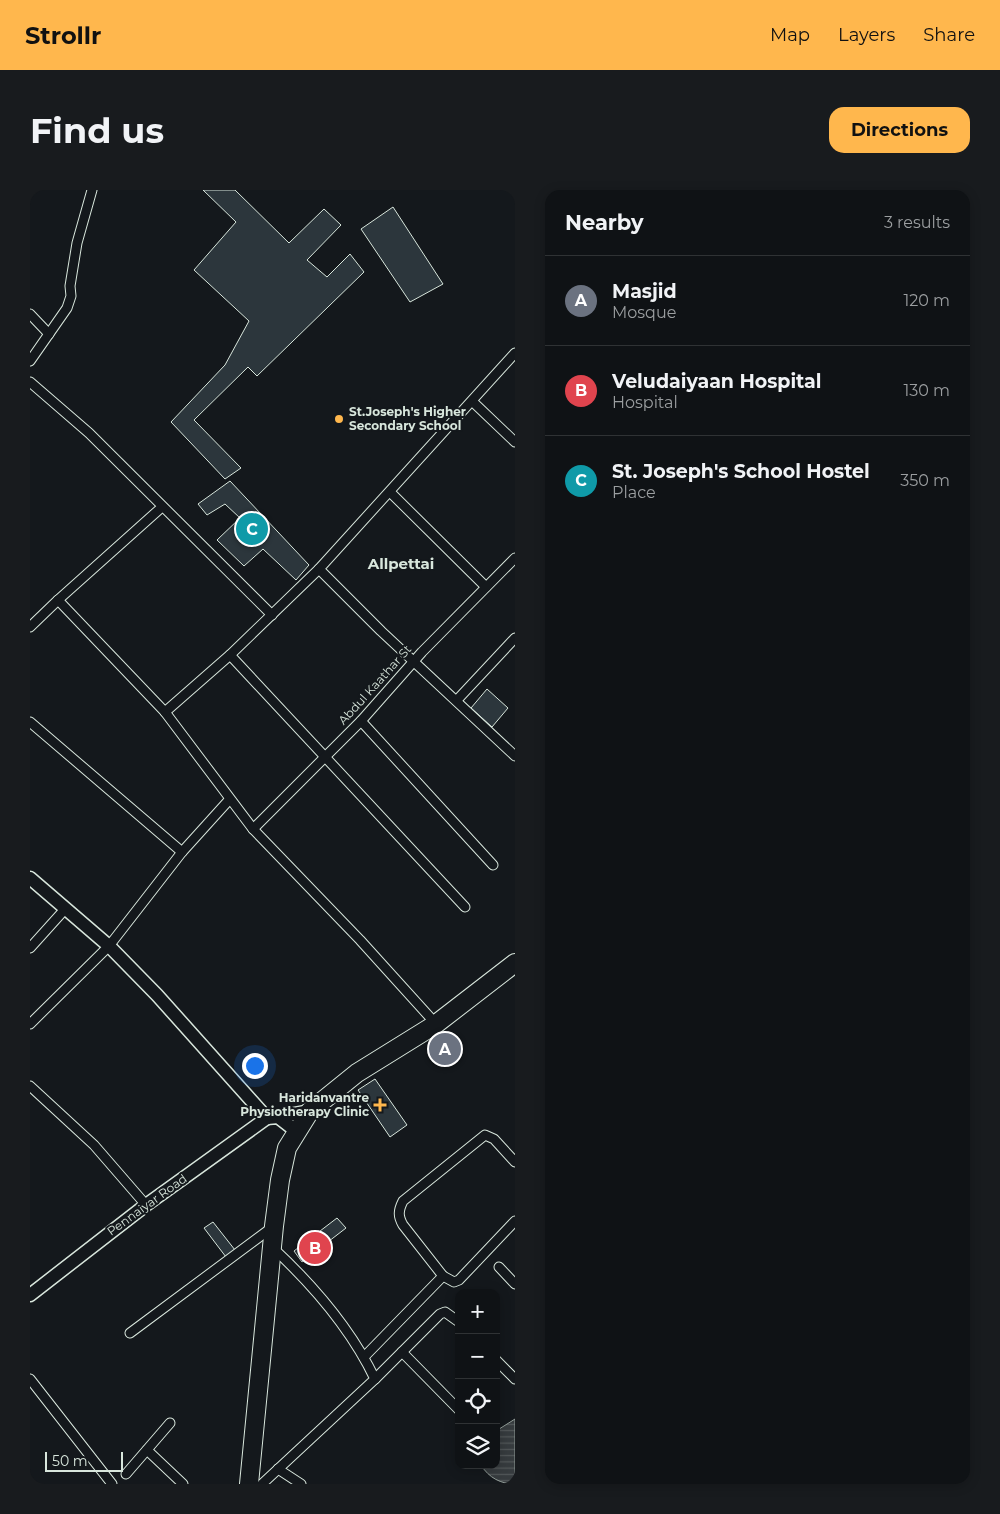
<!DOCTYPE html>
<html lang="en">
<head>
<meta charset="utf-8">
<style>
	:root { --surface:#0f1215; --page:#181b1e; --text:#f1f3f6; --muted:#9b9ea0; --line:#2f3234; --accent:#ffb74d }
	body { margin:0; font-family:Montserrat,sans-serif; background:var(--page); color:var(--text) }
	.controls { position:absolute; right:15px; bottom:15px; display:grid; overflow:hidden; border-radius:10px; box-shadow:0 2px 12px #0003 }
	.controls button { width:45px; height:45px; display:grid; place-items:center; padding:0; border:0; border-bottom:1px solid var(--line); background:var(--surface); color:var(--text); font:25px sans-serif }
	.scale { position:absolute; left:15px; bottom:12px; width:78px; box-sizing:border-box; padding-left:5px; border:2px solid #d8e6dc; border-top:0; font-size:14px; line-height:18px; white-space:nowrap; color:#d8e6dc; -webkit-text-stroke:4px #14181c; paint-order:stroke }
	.you { position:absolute; left:224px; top:875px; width:18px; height:18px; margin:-12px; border:4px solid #fff; border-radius:50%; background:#1a73e8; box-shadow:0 0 0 8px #1a73e833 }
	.badge { display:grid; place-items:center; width:32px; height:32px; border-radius:50%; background:var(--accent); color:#fff; font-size:16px; font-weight:700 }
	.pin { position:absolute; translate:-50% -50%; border:2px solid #fff; box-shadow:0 1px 5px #0006 }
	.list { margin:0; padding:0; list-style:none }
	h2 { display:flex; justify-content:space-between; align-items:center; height:65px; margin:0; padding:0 20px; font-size:21px }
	h2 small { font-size:16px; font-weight:400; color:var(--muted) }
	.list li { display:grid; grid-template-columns:32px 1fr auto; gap:15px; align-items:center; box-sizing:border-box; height:90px; padding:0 20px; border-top:1px solid var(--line) }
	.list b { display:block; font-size:19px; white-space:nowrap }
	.list p { margin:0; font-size:16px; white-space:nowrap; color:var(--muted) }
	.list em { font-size:16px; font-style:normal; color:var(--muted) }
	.icon { flex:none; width:28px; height:28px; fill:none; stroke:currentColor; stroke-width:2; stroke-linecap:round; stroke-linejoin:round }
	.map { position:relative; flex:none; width:485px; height:1294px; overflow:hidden; border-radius:15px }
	header { display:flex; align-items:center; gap:30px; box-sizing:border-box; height:70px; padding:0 25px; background:var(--accent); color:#111 }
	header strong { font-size:24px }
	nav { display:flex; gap:28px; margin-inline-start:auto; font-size:18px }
	.intro { display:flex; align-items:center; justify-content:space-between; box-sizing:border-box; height:120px; padding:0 30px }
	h1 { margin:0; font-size:35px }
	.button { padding:12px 22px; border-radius:15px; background:var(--accent); color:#111; font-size:18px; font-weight:700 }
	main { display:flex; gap:30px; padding:0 30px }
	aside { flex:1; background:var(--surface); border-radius:15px; box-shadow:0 2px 12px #0003 }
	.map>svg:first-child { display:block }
	.water { fill:url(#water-rules); stroke:#939e99 }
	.building { fill:#2c363c; stroke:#d8e6dc }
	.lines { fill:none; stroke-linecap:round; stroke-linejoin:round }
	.street-casing { stroke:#d8e6dc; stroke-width:11 }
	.secondary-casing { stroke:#d8e6dc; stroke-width:15 }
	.highway-casing { stroke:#d8e6dc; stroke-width:20 }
	.street { stroke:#14181c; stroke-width:9 }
	.secondary { stroke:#14181c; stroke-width:12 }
	.highway { stroke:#14181c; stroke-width:18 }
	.poi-dot { fill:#ffb74d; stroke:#14181c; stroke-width:2 }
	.labels { text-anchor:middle; stroke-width:4; stroke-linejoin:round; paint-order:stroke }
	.poi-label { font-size:12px; font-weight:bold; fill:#d8e6dc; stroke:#14181c; text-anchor:start }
	.street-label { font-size:12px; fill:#d8e6dc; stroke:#14181c }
	.quarter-label { font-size:15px; font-weight:bold; fill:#d8e6dc; stroke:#14181c }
</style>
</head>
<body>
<header>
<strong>Strollr</strong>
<nav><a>Map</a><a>Layers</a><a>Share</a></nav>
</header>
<div class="intro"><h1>Find us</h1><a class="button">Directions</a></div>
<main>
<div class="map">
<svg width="485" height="1294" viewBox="0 0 485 1294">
	<defs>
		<pattern id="water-rules" width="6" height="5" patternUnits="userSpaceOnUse" patternTransform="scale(1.25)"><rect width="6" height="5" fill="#363b3e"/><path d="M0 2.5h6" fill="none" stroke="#525759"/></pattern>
	</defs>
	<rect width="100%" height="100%" fill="#14181c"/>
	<path class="water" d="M485,1229V1294C471,1294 459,1288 451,1275H466V1241Z"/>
	<g class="building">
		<path d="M173,0H205L259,53L294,19L311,35L277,70L297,87L320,64L334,82L227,186L218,177L164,230L211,278L195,289L141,232L195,175L219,131L164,80L206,32Z"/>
		<path d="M363,17L413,94L380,112L331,39Z"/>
		<path d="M200,291L279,375L266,390L233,359L214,376L187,350L210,328L195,314L177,325L168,314Z"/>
		<path d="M457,499L478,518L462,537L441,518Z"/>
		<path d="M345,889L377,935L360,947L328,900Z"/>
		<path d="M307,1028L316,1038L272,1072L264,1061Z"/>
		<path d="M183,1032L205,1060L196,1067L174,1038Z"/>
	</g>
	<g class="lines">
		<g class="street-casing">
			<g id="street">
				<path d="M0,124L19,144"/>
				<path d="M485,163L289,379L351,441L485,566"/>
				<path d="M0,171L37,118L41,106L40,96L47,53L62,0"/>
				<path d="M0,192L59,243L242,425"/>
				<path d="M443,212L485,252"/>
				<path d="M360,302L456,397"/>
				<path d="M28,410L135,522L223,639L330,750L406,834"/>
				<path d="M0,437L28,410L132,317"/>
				<path d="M200,465L435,717"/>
				<path d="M427,510L485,448"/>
				<path d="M135,522L200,465L289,379"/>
				<path d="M331,531L463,675"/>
				<path d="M0,532L152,662"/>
				<path d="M223,639L331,531L392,462L485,368"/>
				<path d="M0,758L36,718"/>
				<path d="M0,834L79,756L152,662L199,610"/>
				<path d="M0,896L64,955L116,1015"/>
				<path d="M469,1077L485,1094"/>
				<path d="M413,1086L373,1035C368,1026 368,1021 373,1011L455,945L464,949L485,972"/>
				<path d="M100,1143L244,1036"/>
				<path d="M372,1162L429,1220"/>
				<path d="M334,1167L413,1086L424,1092L429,1090L485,1031"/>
				<path d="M466,1170L485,1189"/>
				<path d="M0,1189L82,1294"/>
				<path d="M345,1189L410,1124L415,1122L429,1132"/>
				<path d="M117,1260L153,1294"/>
				<path d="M248,1279L271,1294"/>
				<path d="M96,1284L140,1233"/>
				<path d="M232,1294L345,1189C321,1139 282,1094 242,1057"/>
			</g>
		</g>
		<g class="secondary-casing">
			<g id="secondary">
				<path d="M0,688L79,756L127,805L237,928"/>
				<path d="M248,927L280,921"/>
				<path d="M237,928L248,927L266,941"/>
				<path d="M0,1105L116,1015L237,928"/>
			</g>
		</g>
		<g class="highway-casing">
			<path id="highway" d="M219,1294L244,1036L250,990L257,958L280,921L327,883L406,834L485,773"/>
		</g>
		<use href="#street" class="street"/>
		<use href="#secondary" class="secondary"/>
		<use href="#highway" class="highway"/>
	</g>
	<g class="poi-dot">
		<circle cx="309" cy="229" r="5"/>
		<path d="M347.5 907.5h5v5h5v5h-5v5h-5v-5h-5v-5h5z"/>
	</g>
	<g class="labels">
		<g class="poi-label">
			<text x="319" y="226">St.Joseph's Higher<tspan x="319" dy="14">Secondary School</tspan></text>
			<text x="339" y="912" text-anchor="end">Haridanvantre<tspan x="339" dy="14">Physiotherapy Clinic</tspan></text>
		</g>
		<g class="street-label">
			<text transform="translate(345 495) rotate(-48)" y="4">Abdul Kaathar St</text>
			<text transform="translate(117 1015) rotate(-36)" y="4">Pennaiyar Road</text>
		</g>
		<g class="quarter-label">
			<text x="371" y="379">Allpettai</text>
		</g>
	</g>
</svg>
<div class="controls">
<button>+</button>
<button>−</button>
<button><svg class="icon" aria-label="locate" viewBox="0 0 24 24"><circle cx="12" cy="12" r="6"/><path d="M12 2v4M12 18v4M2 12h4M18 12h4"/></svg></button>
<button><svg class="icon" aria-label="layers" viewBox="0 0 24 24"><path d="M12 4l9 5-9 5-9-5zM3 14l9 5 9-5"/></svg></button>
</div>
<div class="scale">50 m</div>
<div class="you"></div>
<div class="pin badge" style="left:415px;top:859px;background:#6b7280">A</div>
<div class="pin badge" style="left:285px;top:1058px;background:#e0444e">B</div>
<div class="pin badge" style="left:222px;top:339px;background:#0f9aa8">C</div>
</div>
<aside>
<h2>Nearby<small>3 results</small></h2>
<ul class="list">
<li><span class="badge" style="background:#6b7280">A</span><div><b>Masjid</b><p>Mosque</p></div><em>120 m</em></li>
<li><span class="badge" style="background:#e0444e">B</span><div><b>Veludaiyaan Hospital</b><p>Hospital</p></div><em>130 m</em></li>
<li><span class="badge" style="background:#0f9aa8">C</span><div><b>St. Joseph's School Hostel</b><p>Place</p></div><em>350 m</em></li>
</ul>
</aside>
</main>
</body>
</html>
